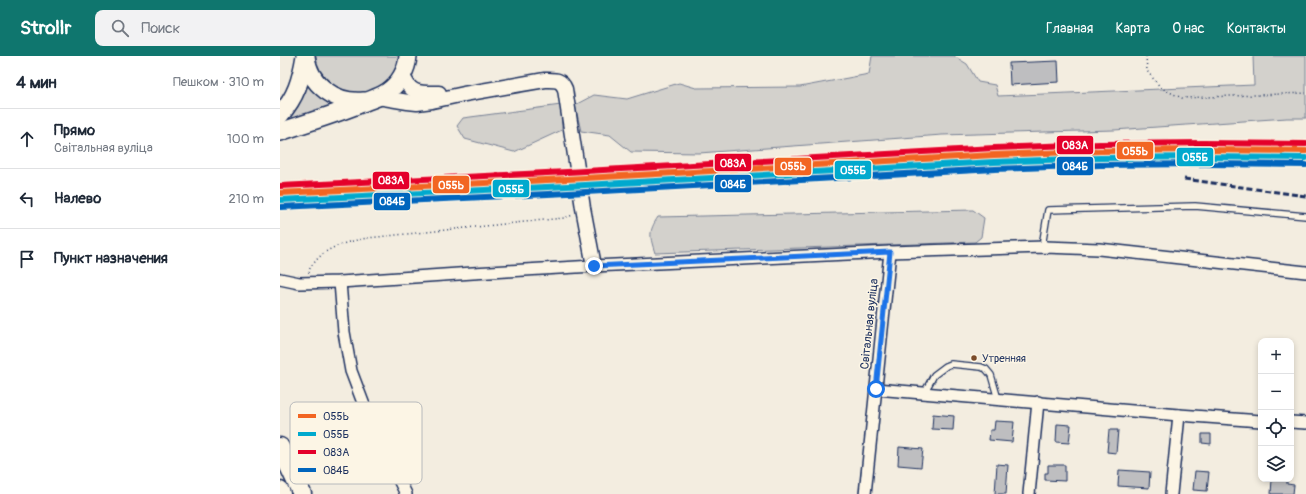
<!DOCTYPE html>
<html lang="ru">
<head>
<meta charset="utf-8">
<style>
	:root { --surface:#fff; --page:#f2f2f3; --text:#1f2937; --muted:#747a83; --line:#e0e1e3; --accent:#0f766e }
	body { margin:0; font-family:Pangolin,sans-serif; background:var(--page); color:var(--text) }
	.controls { position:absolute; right:12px; bottom:12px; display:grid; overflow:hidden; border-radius:8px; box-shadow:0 2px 6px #0003 }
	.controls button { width:36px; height:36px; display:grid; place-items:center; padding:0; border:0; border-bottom:1px solid var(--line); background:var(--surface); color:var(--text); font:20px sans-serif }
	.stop { position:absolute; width:12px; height:12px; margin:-9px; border:3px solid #1a73e8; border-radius:50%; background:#fff }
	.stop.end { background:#1a73e8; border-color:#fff; box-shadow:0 1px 4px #0008 }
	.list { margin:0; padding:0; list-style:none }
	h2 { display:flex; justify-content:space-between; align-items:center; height:52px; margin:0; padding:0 16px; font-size:17px }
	h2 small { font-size:13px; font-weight:400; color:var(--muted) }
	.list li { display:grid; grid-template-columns:26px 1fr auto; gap:12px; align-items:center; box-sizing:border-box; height:60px; padding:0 16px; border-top:1px solid var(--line) }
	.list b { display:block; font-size:15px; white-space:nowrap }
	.list p { margin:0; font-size:13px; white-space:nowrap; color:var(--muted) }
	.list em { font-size:13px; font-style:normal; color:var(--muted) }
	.icon { flex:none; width:22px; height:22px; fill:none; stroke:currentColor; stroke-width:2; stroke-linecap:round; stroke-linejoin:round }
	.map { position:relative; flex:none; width:1026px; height:438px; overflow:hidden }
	header { display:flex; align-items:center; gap:24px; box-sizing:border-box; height:56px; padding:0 20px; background:var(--accent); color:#fff }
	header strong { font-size:19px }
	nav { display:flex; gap:22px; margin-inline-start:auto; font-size:14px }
	.search { width:280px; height:36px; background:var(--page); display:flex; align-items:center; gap:10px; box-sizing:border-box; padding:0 14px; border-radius:8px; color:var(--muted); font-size:15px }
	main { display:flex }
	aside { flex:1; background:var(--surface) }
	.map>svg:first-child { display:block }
	.green { fill:#d3d1cc; stroke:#778095 }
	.building { fill:#bebec0; stroke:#1b2f5e }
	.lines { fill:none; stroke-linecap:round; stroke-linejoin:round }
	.service-casing { stroke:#1b2f5e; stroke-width:8 }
	.minor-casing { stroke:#1b2f5e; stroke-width:14 }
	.tertiary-casing { stroke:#1b2f5e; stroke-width:17 }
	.primary-casing { stroke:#1b2f5e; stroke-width:20 }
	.trunk-casing { stroke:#1b2f5e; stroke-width:21 }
	.path { stroke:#1b2f5e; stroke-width:1.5; stroke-dasharray:1 3; stroke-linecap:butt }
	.service { stroke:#fcf5e5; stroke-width:5.5 }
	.minor { stroke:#fcf5e5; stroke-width:11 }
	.tertiary { stroke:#fcf5e5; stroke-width:14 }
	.primary { stroke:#fcf5e5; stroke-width:17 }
	.trunk { stroke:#fcf5e5; stroke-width:18 }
	.rail { stroke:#1b2f5e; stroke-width:3; stroke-dasharray:6 3; stroke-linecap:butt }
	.rail-1-casing { stroke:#fcf5e5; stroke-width:9 }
	.rail-2-casing { stroke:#fcf5e5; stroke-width:9 }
	.rail-3-casing { stroke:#fcf5e5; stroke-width:9 }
	.rail-4-casing { stroke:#fcf5e5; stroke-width:9 }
	.rail-1 { stroke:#f26522; stroke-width:6 }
	.rail-2 { stroke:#00a9ce; stroke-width:6 }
	.rail-3 { stroke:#e4002b; stroke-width:6 }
	.rail-4 { stroke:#0065bd; stroke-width:6 }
	.route { stroke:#1a73e8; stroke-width:5 }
	.bus-dot { fill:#7a4b2a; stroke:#fcf5e5; stroke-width:1.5 }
	.labels { text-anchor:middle; stroke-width:3; stroke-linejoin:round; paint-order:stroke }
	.bus-label { font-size:11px; fill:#1b2f5e; stroke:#fcf5e5; text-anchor:start }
	.street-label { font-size:12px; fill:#1b2f5e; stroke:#fcf5e5 }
	.key { fill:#fcf5e5; stroke:#b8babc; stroke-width:1 }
	.key-label { font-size:11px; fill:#1b2f5e }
	.line-badge { stroke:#fcf5e5; stroke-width:1.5 }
	.badge-label { font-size:11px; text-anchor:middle; font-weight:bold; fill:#fff }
</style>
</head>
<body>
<header>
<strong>Strollr</strong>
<div class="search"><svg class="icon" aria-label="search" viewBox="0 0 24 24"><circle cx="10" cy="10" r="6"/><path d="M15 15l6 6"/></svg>Поиск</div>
<nav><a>Главная</a><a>Карта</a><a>О нас</a><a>Контакты</a></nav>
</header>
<main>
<aside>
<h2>4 мин<small>Пешком · 310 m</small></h2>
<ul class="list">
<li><svg class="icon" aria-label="ahead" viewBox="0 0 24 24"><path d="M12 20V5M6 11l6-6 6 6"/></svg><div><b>Прямо</b><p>Світальная вуліца</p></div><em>100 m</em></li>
<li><svg class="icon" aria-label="left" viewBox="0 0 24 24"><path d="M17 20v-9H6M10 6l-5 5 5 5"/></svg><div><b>Налево</b></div><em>210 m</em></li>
<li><svg class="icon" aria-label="arrive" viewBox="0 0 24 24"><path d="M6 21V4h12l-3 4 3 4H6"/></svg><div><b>Пункт назначения</b></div></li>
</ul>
</aside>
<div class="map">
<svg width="1026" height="438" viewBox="0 0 1026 438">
	<rect width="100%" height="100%" fill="#f3ede0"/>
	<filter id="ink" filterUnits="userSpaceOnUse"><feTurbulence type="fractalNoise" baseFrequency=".025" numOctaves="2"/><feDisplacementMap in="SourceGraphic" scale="8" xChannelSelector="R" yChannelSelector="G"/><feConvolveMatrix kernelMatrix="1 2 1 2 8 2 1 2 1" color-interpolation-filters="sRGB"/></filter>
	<g filter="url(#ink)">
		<g class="green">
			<path d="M34,0H120C119,6 117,12 114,17C91,52 42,40 34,0Z"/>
			<path d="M592,0H674L687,8L698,26L715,29L718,40L974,29L973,0H1026V62H1007L834,74L662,79L419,97L351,96L330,79L301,75L295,49L314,39L347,43L399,27L416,32L520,31L589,18Z"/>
			<path d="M26,28H29C33,34 37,39 42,43C46,46 50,47 53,51L0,71Z"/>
			<path d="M281,49L282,74L234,96L185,83L177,70L183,62Z"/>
			<path d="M693,154L704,162L701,181L695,186L375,197C370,181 368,176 378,161Z"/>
		</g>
		<g class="building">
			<path d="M778,5L779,26L730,29L729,7Z"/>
			<path d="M653,358L674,360L673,374L652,373Z"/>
			<path d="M715,365L734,366L732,386L709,384L710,374H714Z"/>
			<path d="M777,368L791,369L789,387L776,386Z"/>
			<path d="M829,374H838L836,397L827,396Z"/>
			<path d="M922,378H931V388L922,387Z"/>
			<path d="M619,391L643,393L641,411L618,409Z"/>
			<path d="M717,408L728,409L726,438H715Z"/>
			<path d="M768,409H785V425L765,424V417H768Z"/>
			<path d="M839,414L870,416L869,432L838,430Z"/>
			<path d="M915,415L929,416L927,435L913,434Z"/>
			<path d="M992,423H1007V428L1014,429L1013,438H991Z"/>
		</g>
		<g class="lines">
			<g class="service-casing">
				<g id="service">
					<path d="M765,191L763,184L768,154L915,150L1026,160"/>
					<path d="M644,337L654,319L666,310L671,308L701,311L706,313L711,319L718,343"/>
				</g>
			</g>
			<g class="minor-casing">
				<g id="minor">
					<path d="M0,223L19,227L60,226L193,217L314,210L610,196L765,191L819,193L1026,216"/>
					<path d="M60,226L64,276L71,315L90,365L126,438"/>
					<path d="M596,333L899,359L981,365"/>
					<path d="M1011,366L1026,367"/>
					<path d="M585,438L610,196"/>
					<path d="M749,438L758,346"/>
					<path d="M891,438L899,359"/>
				</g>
			</g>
			<g class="tertiary-casing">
				<g id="tertiary">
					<path d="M123,19C130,39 140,37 159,37"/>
					<path d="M98,41L128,46L137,47L152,45L184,38L265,24C275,24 281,23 285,33L303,152L314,210"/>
				</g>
			</g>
			<g class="primary-casing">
				<g id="primary">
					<path d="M26,0C29,29 56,48 84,45"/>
					<path d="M0,59C16,41 21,24 25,0"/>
					<path d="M0,76C28,66 57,58 85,46C92,43 100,41 107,36C119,28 127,14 128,0"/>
				</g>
			</g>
			<g class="trunk-casing">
				<g id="trunk">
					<path d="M0,391L22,438"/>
					<path d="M0,435L1,438"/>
				</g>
			</g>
			<g class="path">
				<path d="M866,0L867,15L881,32L902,42L1026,37"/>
				<path d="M29,217C29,213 31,210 34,207C47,190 67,186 87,182L284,162L293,159"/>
			</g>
			<use href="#service" class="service"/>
			<use href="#minor" class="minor"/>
			<use href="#tertiary" class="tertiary"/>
			<use href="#primary" class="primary"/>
			<use href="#trunk" class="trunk"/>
			<path class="rail" d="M904,123L1026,140"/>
			<g class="rail-1-casing">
				<path id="rail-1" d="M0,137L287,123L714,99L820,95L924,94L1026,95"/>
			</g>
			<g class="rail-2-casing">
				<path id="rail-2" d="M0,144L287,130L714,106L820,102L924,101L1026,102"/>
			</g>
			<g class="rail-3-casing">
				<path id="rail-3" d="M0,130L287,116L714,92L820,88L924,87L1026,88"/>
			</g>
			<g class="rail-4-casing">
				<path id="rail-4" d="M1,151L288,137L715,113L820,109L924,108L1026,109"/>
			</g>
			<use href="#rail-1" class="rail-1"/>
			<use href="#rail-2" class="rail-2"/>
			<use href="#rail-3" class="rail-3"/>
			<use href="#rail-4" class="rail-4"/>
		</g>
	</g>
	<g class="lines" filter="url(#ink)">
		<path class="route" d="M314,210L610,196L596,333"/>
	</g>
	<circle class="bus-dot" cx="694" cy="302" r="3.5"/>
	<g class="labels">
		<g class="bus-label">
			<text x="702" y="306">Утренняя</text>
		</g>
		<g class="street-label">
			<text transform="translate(589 268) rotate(-84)" y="4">Світальная вуліца</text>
		</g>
	</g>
	<rect x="10" y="346" width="132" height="82" rx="6" class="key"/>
	<rect x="18" y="358" width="18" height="4" fill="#f26522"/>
	<rect x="18" y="376" width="18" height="4" fill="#00a9ce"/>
	<rect x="18" y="394" width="18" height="4" fill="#e4002b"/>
	<rect x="18" y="412" width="18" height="4" fill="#0065bd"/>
	<g class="key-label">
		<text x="43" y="364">055Ь</text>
		<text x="43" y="382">055Б</text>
		<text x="43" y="400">083А</text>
		<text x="43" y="418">084Б</text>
	</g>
	<g class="line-badge">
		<rect x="776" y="79" width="38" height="20" rx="4" fill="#e4002b"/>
		<rect x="836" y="85" width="38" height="19" rx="4" fill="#f26522"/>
		<rect x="896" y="91" width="38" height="20" rx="4" fill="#00a9ce"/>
		<rect x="434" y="97" width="38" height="19" rx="4" fill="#e4002b"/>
		<rect x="776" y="100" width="38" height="20" rx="4" fill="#0065bd"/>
		<rect x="494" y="101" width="38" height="19" rx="4" fill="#f26522"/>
		<rect x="554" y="104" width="38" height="20" rx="4" fill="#00a9ce"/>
		<rect x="92" y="115" width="38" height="19" rx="4" fill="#e4002b"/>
		<rect x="434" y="118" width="38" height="19" rx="4" fill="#0065bd"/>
		<rect x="152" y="119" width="38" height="19" rx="4" fill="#f26522"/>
		<rect x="212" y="123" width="38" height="19" rx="4" fill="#00a9ce"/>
		<rect x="93" y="136" width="38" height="19" rx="4" fill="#0065bd"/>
	</g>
	<g class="badge-label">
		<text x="795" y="93">083А</text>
		<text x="855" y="99">055Ь</text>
		<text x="915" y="105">055Б</text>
		<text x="453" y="111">083А</text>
		<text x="795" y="114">084Б</text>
		<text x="513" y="114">055Ь</text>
		<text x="573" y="118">055Б</text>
		<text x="111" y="128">083А</text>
		<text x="453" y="132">084Б</text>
		<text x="171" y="133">055Ь</text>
		<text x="231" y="137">055Б</text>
		<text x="112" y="149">084Б</text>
	</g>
</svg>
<div class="controls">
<button>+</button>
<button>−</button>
<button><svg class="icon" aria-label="locate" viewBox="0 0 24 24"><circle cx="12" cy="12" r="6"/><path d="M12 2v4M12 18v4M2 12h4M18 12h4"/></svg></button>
<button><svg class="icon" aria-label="layers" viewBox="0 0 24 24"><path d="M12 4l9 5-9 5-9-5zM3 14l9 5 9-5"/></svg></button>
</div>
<div class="stop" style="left:596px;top:333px"></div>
<div class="stop end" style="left:314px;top:210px"></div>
</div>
</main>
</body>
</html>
